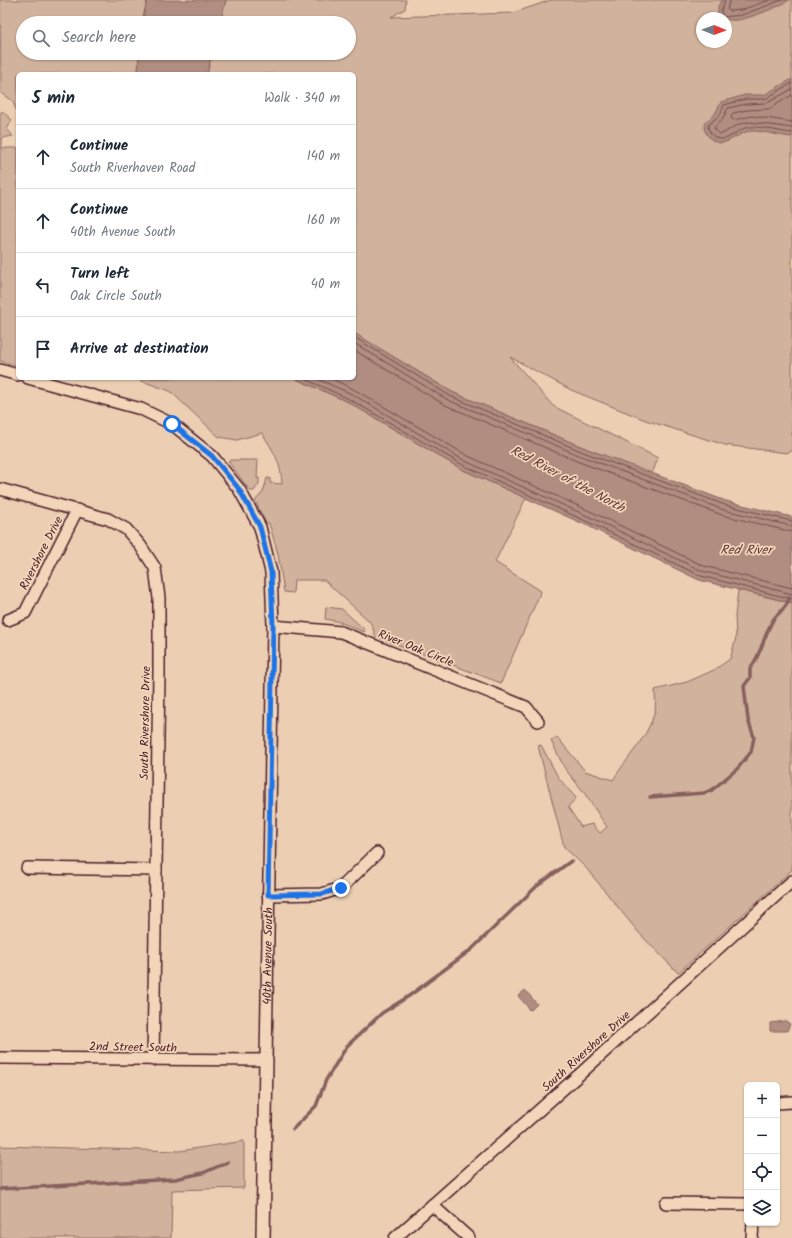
<!DOCTYPE html>
<html lang="en">
<head>
<meta charset="utf-8">
<style>
	:root { --surface:#fff; --page:#f2f2f3; --text:#1f2937; --muted:#747a83; --line:#e0e1e3 }
	body { margin:0; font-family:Kalam,sans-serif; background:var(--page); color:var(--text) }
	.controls { position:absolute; right:12px; bottom:12px; display:grid; overflow:hidden; border-radius:6px; box-shadow:0 1px 3px #0004 }
	.controls button { width:36px; height:36px; display:grid; place-items:center; padding:0; border:0; border-bottom:1px solid var(--line); background:var(--surface); color:var(--text); font:20px sans-serif }
	.compass { position:absolute; left:696px; top:12px; width:36px; height:36px; border-radius:50%; background:var(--surface); box-shadow:0 1px 3px #0004; rotate:91deg }
	.stop { position:absolute; width:12px; height:12px; margin:-9px; border:3px solid #1a73e8; border-radius:50%; background:#fff }
	.stop.end { background:#1a73e8; border-color:#fff; box-shadow:0 1px 4px #0008 }
	.list { margin:0; padding:0; list-style:none }
	h2 { display:flex; justify-content:space-between; align-items:center; height:52px; margin:0; padding:0 16px; font-size:17px }
	h2 small { font-size:13px; font-weight:400; color:var(--muted) }
	.list li { display:grid; grid-template-columns:26px 1fr auto; gap:12px; align-items:center; box-sizing:border-box; height:64px; padding:0 16px; border-top:1px solid var(--line) }
	.list b { display:block; font-size:15px; white-space:nowrap }
	.list p { margin:0; font-size:13px; white-space:nowrap; color:var(--muted) }
	.list em { font-size:13px; font-style:normal; color:var(--muted) }
	.icon { flex:none; width:22px; height:22px; fill:none; stroke:currentColor; stroke-width:2; stroke-linecap:round; stroke-linejoin:round }
	.map { position:relative; flex:none; width:792px; height:1238px; overflow:hidden }
	.search { position:absolute; background:var(--surface); box-shadow:0 1px 3px #0004; left:16px; top:16px; width:340px; height:44px; display:flex; align-items:center; gap:10px; box-sizing:border-box; padding:0 14px; border-radius:22px; color:var(--muted); font-size:15px }
	.panel { position:absolute; background:var(--surface); box-shadow:0 1px 3px #0004; left:16px; top:72px; width:340px; height:308px; border-radius:6px }
	.map>svg:first-child { display:block }
	.green { fill:#d1b29c; stroke:#8e6864; fill-rule:evenodd }
	.water { fill:#b08d80; stroke:#87615e }
	.lines { fill:none; stroke-linecap:round; stroke-linejoin:round }
	.shore { stroke:#734b4d; stroke-width:1 }
	.stream { stroke:#87615e; stroke-width:3.5 }
	.minor-casing { stroke:#4a1f2b; stroke-width:14 }
	.tertiary-casing { stroke:#4a1f2b; stroke-width:16 }
	.minor { stroke:#f3d6b9; stroke-width:11 }
	.tertiary { stroke:#f3d6b9; stroke-width:13 }
	.route { stroke:#1a73e8; stroke-width:5 }
	.labels { text-anchor:middle; stroke-width:3.5; stroke-linejoin:round; paint-order:stroke }
	.street-label { font-size:12px; fill:#4a1f2b; stroke:#f3d6b9 }
	.water-label { font-size:13px; font-style:italic; fill:#643a40; stroke:#f3d6b9 }
</style>
</head>
<body>
<div class="map">
<svg width="792" height="1238" viewBox="0 0 792 1238">
	<rect width="100%" height="100%" fill="#eccfb3"/>
	<filter id="ink" filterUnits="userSpaceOnUse"><feTurbulence type="fractalNoise" baseFrequency=".025" numOctaves="2"/><feDisplacementMap in="SourceGraphic" scale="8" xChannelSelector="R" yChannelSelector="G"/><feConvolveMatrix kernelMatrix="1 2 1 2 8 2 1 2 1" color-interpolation-filters="sRGB"/></filter>
	<g filter="url(#ink)">
		<g class="green">
			<path d="M0,0H147L142,23H23V53H139L138,74H18V114L12,100L1,93Z"/>
			<path d="M226,0H406L405,9L391,17L513,13L551,0H792V451L786,453L725,445L648,421L571,390L510,357L553,406L658,458L652,474L585,448L452,392L354,333V74H207L212,53H349V23H220ZM702,18H726V42H702Z"/>
			<path d="M2,111L12,120L7,129L13,136L2,138V148H18V366L0,361V114Z"/>
			<path d="M133,378H294L348,402L461,469L526,498L495,562L541,591L501,683L375,636L372,625L368,620L324,580H294L293,593L284,592L278,554L269,523H266L255,501L263,492L267,478H270V483L282,484C281,462 274,452 262,433L237,440L219,437L170,391Z"/>
			<path d="M230,460H258L257,478H259V484L254,491H250L228,461Z"/>
			<path d="M738,590L792,603V870L678,973L639,933L586,868L564,847L538,746L541,745L558,777L576,798L568,807L581,827L592,824L600,833L607,827L583,791L565,769L551,741L557,737L585,771L613,780C627,757 648,738 655,711C656,705 655,696 655,690L687,682L714,670L730,659L736,638L735,616Z"/>
			<path d="M326,607L342,609L365,630L364,632L340,622L325,619Z"/>
			<path d="M244,1141V1188L172,1190L171,1238H0V1146L179,1151Z"/>
		</g>
		<g class="water">
			<path d="M147,0H226L220,23H142Z"/>
			<path d="M722,0H789C777,8 753,17 738,20C730,21 725,19 718,17V6Z"/>
			<path d="M139,53H212L207,74H138Z"/>
			<path d="M792,79V137C779,136 765,131 752,131C737,131 724,152 710,138C705,133 703,129 705,122L715,114L721,102L745,95H764Z"/>
			<path d="M354,333L452,392L585,448L726,501L792,517V603L699,580L588,526L461,469L348,402L294,378H354Z"/>
			<path d="M525,990L537,1004L531,1010L528,1009L527,1006L518,996Z"/>
			<path d="M786,1021L790,1024L787,1031H770V1023Z"/>
		</g>
		<g class="lines">
			<g class="shore">
				<path d="M725,0L721,11L723,17L742,15L782,0"/>
				<path d="M730,0L727,9L729,11L741,10L770,0"/>
				<path d="M792,83L765,99H746L724,105L720,115L709,124L708,127C709,133 715,139 721,139C730,140 738,129 749,127C763,126 778,132 792,133"/>
				<path d="M792,89L767,103L746,104L728,108L723,118L714,128L718,133L722,134L739,124L749,122L792,128"/>
				<path d="M792,95L769,109L747,110L733,113L731,118L733,120L752,116L792,122"/>
				<path d="M354,337L450,396L583,452L725,505L792,521"/>
				<path d="M354,343L448,400L581,456L724,510L792,526"/>
				<path d="M354,350L445,405L579,462L722,515L792,532"/>
				<path d="M303,378L349,399L463,465L590,523L701,576L792,599"/>
				<path d="M315,378L352,394L465,461L592,518L702,571L792,594"/>
				<path d="M330,378L355,390L468,456L594,513L704,566L792,588"/>
			</g>
			<g class="stream">
				<path d="M650,797L704,793L712,790L737,769L751,752L754,737L748,720L744,686L750,678V668C760,658 765,632 773,620C778,612 787,609 789,598"/>
				<path d="M293,1129L316,1106L326,1080L347,1046L382,1013L409,996L472,949L537,886L571,861"/>
				<path d="M0,1189L175,1179L203,1173L228,1162"/>
			</g>
			<g class="minor-casing">
				<g id="minor">
					<path d="M0,370L18,375"/>
					<path d="M0,489L108,519L126,529L140,545L155,568L159,598V675L153,1060"/>
					<path d="M8,620L25,613L77,510"/>
					<path d="M273,626L341,632L526,707L538,721"/>
					<path d="M27,868L156,870"/>
					<path d="M268,895L322,894L341,888L377,853"/>
					<path id="s1" d="M0,1058L266,1060L273,626L271,572L260,527L239,489L212,456L172,424L141,409L28,378"/>
					<path d="M777,1103L792,1102"/>
					<path d="M666,1203L747,1204"/>
					<path d="M432,1205L469,1238"/>
					<path d="M395,1238L580,1074L792,881"/>
					<path d="M752,1238L753,1223"/>
				</g>
			</g>
			<g class="tertiary-casing">
				<path id="tertiary" d="M263,1238L266,1060"/>
			</g>
			<use href="#minor" class="minor"/>
			<use href="#tertiary" class="tertiary"/>
		</g>
	</g>
	<g class="lines" filter="url(#ink)">
		<path class="route" d="M172,424L212,456L239,489L260,527L271,572L273,626L268,895L322,894L341,888"/>
	</g>
	<g class="labels">
		<g class="street-label">
			<text transform="translate(41 553) rotate(-63)" y="4">Rivershore Drive</text>
			<text transform="translate(416 648) rotate(22)" y="4">River Oak Circle</text>
			<text transform="translate(145 723) rotate(-89)" y="4">South Rivershore Drive</text>
			<text dy="4" stroke="none"><textPath href="#s1" startOffset="370">40th Avenue South</textPath></text>
			<text transform="translate(133 1047) rotate(1)" y="4">2nd Street South</text>
			<text transform="translate(586 1051) rotate(-42)" y="4">South Rivershore Drive</text>
		</g>
		<g class="water-label">
			<text transform="translate(568 478) rotate(28)" y="5">Red River of the North</text>
			<text x="746" y="554">Red River</text>
		</g>
	</g>
</svg>
<div class="controls">
<button>+</button>
<button>−</button>
<button><svg class="icon" aria-label="locate" viewBox="0 0 24 24"><circle cx="12" cy="12" r="6"/><path d="M12 2v4M12 18v4M2 12h4M18 12h4"/></svg></button>
<button><svg class="icon" aria-label="layers" viewBox="0 0 24 24"><path d="M12 4l9 5-9 5-9-5zM3 14l9 5 9-5"/></svg></button>
</div>
<svg class="compass" viewBox="-18 -18 36 36"><path d="M0-13l5 13h-10z" fill="#e53935"/><path d="M0 13l5-13h-10z" fill="#747a83"/></svg>
<div class="stop" style="left:172px;top:424px"></div>
<div class="stop end" style="left:341px;top:888px"></div>
<div class="search"><svg class="icon" aria-label="search" viewBox="0 0 24 24"><circle cx="10" cy="10" r="6"/><path d="M15 15l6 6"/></svg>Search here</div>
<section class="panel">
<h2>5 min<small>Walk · 340 m</small></h2>
<ul class="list">
<li><svg class="icon" aria-label="ahead" viewBox="0 0 24 24"><path d="M12 20V5M6 11l6-6 6 6"/></svg><div><b>Continue</b><p>South Riverhaven Road</p></div><em>140 m</em></li>
<li><svg class="icon" aria-label="ahead" viewBox="0 0 24 24"><path d="M12 20V5M6 11l6-6 6 6"/></svg><div><b>Continue</b><p>40th Avenue South</p></div><em>160 m</em></li>
<li><svg class="icon" aria-label="left" viewBox="0 0 24 24"><path d="M17 20v-9H6M10 6l-5 5 5 5"/></svg><div><b>Turn left</b><p>Oak Circle South</p></div><em>40 m</em></li>
<li><svg class="icon" aria-label="arrive" viewBox="0 0 24 24"><path d="M6 21V4h12l-3 4 3 4H6"/></svg><div><b>Arrive at destination</b></div></li>
</ul>
</section>
</div>
</body>
</html>
